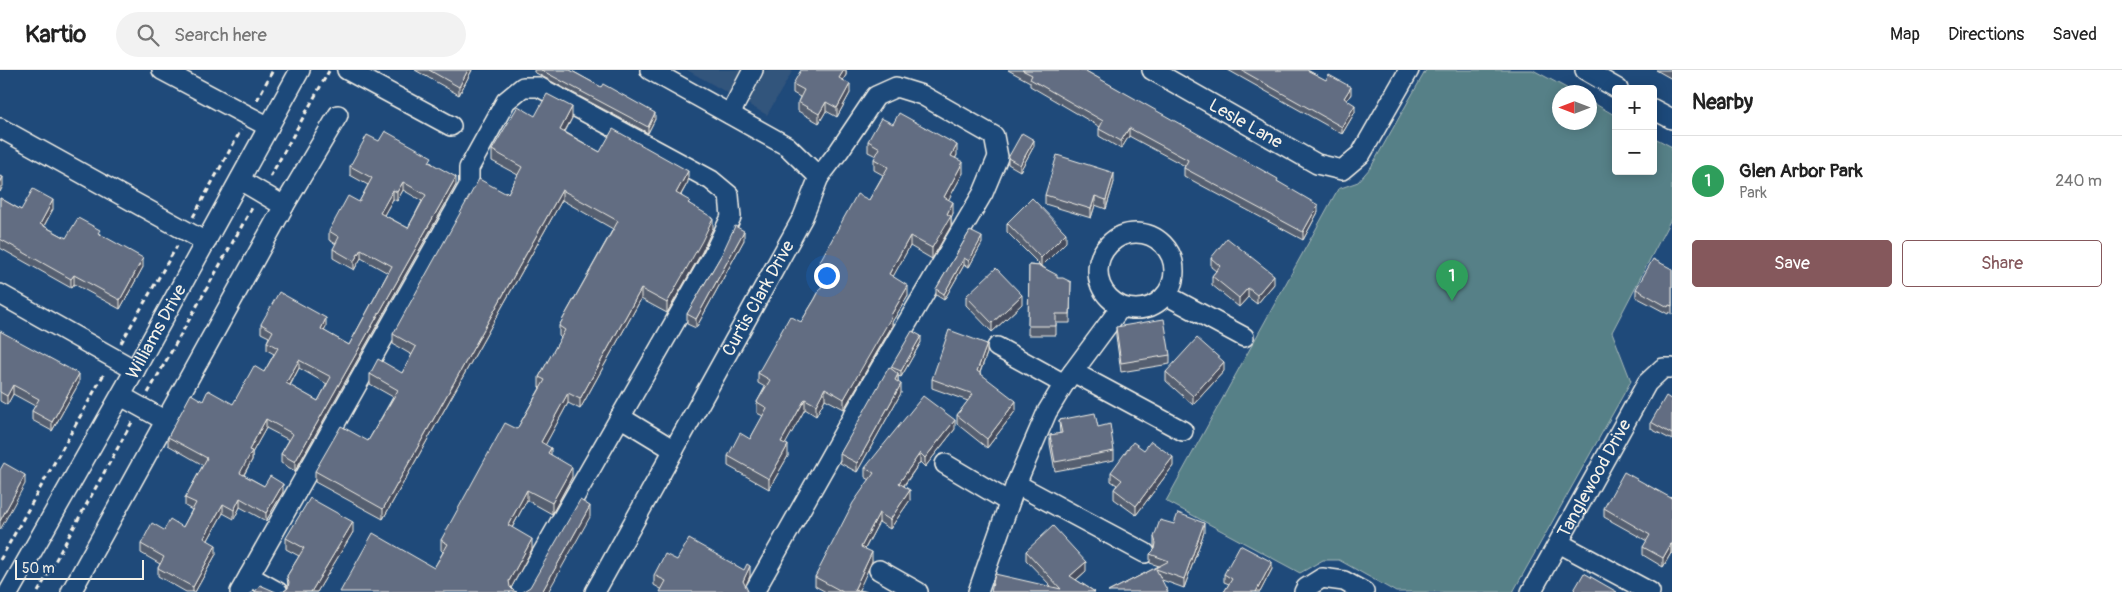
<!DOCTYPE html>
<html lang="en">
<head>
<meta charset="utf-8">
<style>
	:root { --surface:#fff; --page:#f2f2f2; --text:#222; --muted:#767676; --line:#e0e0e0; --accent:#85585c }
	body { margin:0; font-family:Pangolin,sans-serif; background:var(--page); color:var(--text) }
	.controls { position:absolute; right:15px; top:15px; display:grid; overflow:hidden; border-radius:5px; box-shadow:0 2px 12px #0003 }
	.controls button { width:45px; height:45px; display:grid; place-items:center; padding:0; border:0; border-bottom:1px solid var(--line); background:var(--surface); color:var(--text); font:25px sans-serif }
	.compass { position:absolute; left:1552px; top:15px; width:45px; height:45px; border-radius:50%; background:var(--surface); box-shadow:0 2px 12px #0003; rotate:270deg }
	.scale { position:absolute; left:15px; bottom:12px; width:129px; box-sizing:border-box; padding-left:5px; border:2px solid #f4f1e8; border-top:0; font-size:14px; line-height:18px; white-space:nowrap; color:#f4f1e8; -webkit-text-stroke:4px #1f4a7a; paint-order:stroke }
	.you { position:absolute; left:826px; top:205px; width:18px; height:18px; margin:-12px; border:4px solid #fff; border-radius:50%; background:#1a73e8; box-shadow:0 0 0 8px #1a73e833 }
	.badge { display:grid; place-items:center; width:32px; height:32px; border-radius:50%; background:var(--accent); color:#fff; font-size:16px; font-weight:700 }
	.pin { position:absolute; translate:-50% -41px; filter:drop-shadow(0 1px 2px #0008) }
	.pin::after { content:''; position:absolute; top:26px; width:18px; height:15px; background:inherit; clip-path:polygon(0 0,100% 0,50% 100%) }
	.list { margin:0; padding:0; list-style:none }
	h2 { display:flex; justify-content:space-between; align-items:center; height:65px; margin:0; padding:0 20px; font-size:21px }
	h2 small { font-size:16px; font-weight:400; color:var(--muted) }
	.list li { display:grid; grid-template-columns:32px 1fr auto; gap:15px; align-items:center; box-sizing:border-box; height:90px; padding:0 20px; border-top:1px solid var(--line) }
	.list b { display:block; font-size:19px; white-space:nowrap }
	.list p { margin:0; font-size:16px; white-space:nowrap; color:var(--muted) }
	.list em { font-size:16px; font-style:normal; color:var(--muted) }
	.actions { display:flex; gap:10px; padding:15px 20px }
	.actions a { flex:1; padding:11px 0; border:1px solid var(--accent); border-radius:5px; text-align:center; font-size:18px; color:var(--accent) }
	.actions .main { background:var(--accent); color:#fff }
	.icon { flex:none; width:28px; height:28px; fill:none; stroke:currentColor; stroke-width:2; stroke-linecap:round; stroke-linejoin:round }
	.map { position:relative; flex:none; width:1672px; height:522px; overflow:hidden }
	header { display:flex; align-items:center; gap:30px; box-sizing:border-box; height:70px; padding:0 25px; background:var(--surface); border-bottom:1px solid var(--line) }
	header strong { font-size:24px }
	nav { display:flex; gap:28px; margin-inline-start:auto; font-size:18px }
	.search { width:350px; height:45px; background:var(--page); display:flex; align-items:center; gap:12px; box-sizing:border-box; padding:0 18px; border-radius:28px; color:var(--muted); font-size:19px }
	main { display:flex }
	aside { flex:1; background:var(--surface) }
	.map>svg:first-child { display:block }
	.built { fill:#33547c }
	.green { fill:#578087; stroke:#a6b8b8 }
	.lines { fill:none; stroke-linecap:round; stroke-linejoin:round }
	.minor-casing { stroke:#f4f1e8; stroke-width:22 }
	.path { stroke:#f4f1e8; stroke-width:3; stroke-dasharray:5 4; stroke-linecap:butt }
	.minor { stroke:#1f4a7a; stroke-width:19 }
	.wall { fill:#545e70; stroke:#f4f1e8; fill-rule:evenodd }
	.shaded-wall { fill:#454c5b; stroke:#f4f1e8 }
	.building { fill:#626d82; stroke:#f4f1e8; fill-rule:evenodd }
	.labels { text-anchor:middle; stroke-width:5; stroke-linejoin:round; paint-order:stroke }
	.street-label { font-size:18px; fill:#f4f1e8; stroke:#1f4a7a }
</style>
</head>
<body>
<header>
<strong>Kartio</strong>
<div class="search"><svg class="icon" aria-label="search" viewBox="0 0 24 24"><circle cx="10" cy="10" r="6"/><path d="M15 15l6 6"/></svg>Search here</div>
<nav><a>Map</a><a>Directions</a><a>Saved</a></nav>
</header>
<main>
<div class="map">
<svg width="1672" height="522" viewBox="0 0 1672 522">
	<rect width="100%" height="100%" fill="#1f4a7a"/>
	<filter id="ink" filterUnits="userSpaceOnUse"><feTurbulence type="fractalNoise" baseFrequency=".02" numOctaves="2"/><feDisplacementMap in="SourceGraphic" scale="10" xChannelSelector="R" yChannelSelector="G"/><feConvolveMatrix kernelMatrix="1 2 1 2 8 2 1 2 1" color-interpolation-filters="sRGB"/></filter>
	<g filter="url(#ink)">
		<path class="built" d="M687,0H793L767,45Z"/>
		<path class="green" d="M1426,0H1533L1574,22H1560V52H1590V31L1616,46V101H1653V67L1672,77V147L1612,262L1631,311L1513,522H1396L1339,490H1323L1300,503L1166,431L1338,119L1358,112L1371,97Z"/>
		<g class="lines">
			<g class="minor-casing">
				<g id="minor">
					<path d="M162,0L269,57"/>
					<path d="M347,0L451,56"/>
					<path id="s1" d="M1152,0L1317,94L1342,100L1361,84L1409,0"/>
					<path d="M1585,0L1618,19"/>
					<path d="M1653,39L1672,49"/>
					<path d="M730,44L753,0"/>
					<path d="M0,58L206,172"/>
					<path d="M284,136L338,45"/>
					<circle cx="1136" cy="201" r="38"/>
					<path d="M0,224L135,300"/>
					<path d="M1166,225L1244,267"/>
					<path d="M997,277L1064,314"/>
					<path d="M1073,302L1183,361"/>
					<path d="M121,326L166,351"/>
					<path d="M620,347L674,380"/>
					<path d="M945,394L1009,432"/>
					<path d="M1016,414L1145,483"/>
					<path d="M1559,473L1650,522"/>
					<path d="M879,500L918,522"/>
					<path d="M249,506L278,522"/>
					<path id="s2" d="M9,522L135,300L300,0"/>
					<path d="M71,522L284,136L240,110"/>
					<path d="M240,522L469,116V98L506,31L523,17H539L711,110L729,125L731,147L712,187L520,522"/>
					<path id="s3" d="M595,522L803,147L819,107L787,76L650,0"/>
					<path d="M754,522L869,318L983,123L998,87L994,66L922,25L896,17L876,26L839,81L819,107"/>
					<path d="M978,522L1016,414L1047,342L1064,314L1121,237"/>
					<path d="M1304,522L1306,518L1322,508L1344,511L1364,522"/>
					<path id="s4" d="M1531,522L1647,313L1663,298H1672"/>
				</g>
			</g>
			<g class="path">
				<path d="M257,30L273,0"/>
				<path d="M270,107L329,1"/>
				<path d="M193,147L241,60"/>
				<path d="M121,273L177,176"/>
				<path d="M148,323L253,136"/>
				<path d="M0,490L105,302"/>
				<path d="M38,522L132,352"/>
			</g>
			<use href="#minor" class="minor"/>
		</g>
		<g class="wall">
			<path d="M415,0H472L459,25Z"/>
			<path d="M534,0H570L601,17L655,49L648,63L534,2Z"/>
			<path d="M846,0V5L843,10L850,23L837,47L826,41L819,53L798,41V32L800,27L793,23V14Z"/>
			<path d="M1008,0H1084L1278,112L1318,142L1303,170L1184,106V98L1185,96L1140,72L1129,66L1121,79L1099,66V59L1100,57L1030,16V12Z"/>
			<path d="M1228,0H1307L1351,24L1347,30L1355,42L1342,64Z"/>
			<path d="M1656,0H1672V9Z"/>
			<path d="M535,46L572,48L565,62L600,82L688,112L681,125L713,158L702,182L667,243L641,229L580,339L568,333L545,375L551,385L572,407L552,444L527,430L512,458L532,479L511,518L514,521L434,498L443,482L441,480V470L517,359L540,318L539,317V307L561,268L559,266V256L613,159L562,130L383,449L315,412V401L368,371L393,327L370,314V304L402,303L412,285L393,274V264L505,123H508L518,105L492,91V80Z"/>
			<path d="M893,54L957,85L955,89L963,103L948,130L953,143L951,148V156L932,189L910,176L893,206L908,226L892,252V256L844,339L825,329L816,346L805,339L785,374L788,386L769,419L728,396V386L750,369L763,346L757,343V332L765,317L758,313V303L801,252L815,229L826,208L819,203V193L869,130L883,105L874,100V89L876,86L868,82V71Z"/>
			<path d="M379,71L432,93L456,115L295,401L281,393V384L289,370L266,358L252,383V390L244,405L264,416L283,422L266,451L240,437L234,449L223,443L208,470L216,484L195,522H186L158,506V498L160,494L141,483V474L164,460L183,457L192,440L185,436V428L203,395L168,375V367L203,331L233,334L264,302L274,284L267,280V272L269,267L261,263V254L326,257L324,261L349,275L388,203L361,188L354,200L333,188V179L336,174L329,170V161L359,132L368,115L350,105V96ZM403,120L422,131L408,158L384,145L393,129L397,131ZM299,298L327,314L318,331L290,316Z"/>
			<path d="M1034,76L1020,101L1008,94V88Z"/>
			<path d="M1114,112L1106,139L1095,135L1091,148L1045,134V125Z"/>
			<path d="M0,128L21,140L53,139L44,156L66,168L100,164L143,197L120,239L74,214L71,218L0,178Z"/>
			<path d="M1007,153L1066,172L1042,196L1057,208L1071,212L1070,253H1056V265H1028L1029,195L1041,196L1007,162Z"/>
			<path d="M970,161L982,173L969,197L964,195L944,230L936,225V219Z"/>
			<path d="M744,170L696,258L687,254V244L722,184Z"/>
			<path d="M1211,188L1274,214L1257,234L1248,227L1239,237L1212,215V206L1216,201L1211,197Z"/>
			<path d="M1672,199V244L1669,242L1668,244L1636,227V219Z"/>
			<path d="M966,226L1022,234L992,262L966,235Z"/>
			<path d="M1116,257L1170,285V294L1121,302L1116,266Z"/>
			<path d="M0,261L79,313L52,361L32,350V341L35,336L13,324L7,335L0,331Z"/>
			<path d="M921,272L901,307L898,306V312L901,323L857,402L840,393V384L891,298V297Z"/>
			<path d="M987,283L980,303L1016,340L987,378L957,354V345L968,331L932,318V309Z"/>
			<path d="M1224,301L1193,335L1166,311V302Z"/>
			<path d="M1672,330V370L1651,359V352Z"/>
			<path d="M1059,350L1098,357L1114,381V390L1055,401L1050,374V365L1060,364Z"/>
			<path d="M955,359L925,397L920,392L904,416L910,430L890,459L879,452L865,479L872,491L858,520L869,522H826L815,516V507L870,410L865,407V398Z"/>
			<path d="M1144,380L1173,396L1136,445L1114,429V419L1117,415L1111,411V402Z"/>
			<path d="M1672,426V484L1671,483L1663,497L1643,485V477L1647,471L1604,447V438L1671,428Z"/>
			<path d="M1174,454L1204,462L1184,518L1162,510L1108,522L1159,496L1150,493V484L1155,479L1154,476V467Z"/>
			<path d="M353,462L317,522H281H283L288,518L287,506L299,486L286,479V468Z"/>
			<path d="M1026,481L1086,501L1076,510L1095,522H991L1051,516L1026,490Z"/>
			<path d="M1272,499L1260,522H1224L1229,514L1224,512V504Z"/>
			<path d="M654,505L750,506L745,516L748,522L661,519L654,515Z"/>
		</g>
		<g class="shaded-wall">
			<path d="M468,0H472L459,25V17Z"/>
			<path d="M844,0H846V5L839,17V8Z"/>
			<path d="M850,14V23L837,47V38Z"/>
			<path d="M1351,17V24L1344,35V28Z"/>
			<path d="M826,32V41L819,53V44Z"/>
			<path d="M1355,35V42L1342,64V57Z"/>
			<path d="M572,37V48L560,70V60Z"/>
			<path d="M655,43V49L648,63V57Z"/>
			<path d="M1129,58V66L1121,79V71Z"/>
			<path d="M1034,70V76L1020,101V95Z"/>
			<path d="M957,75V85L951,97V86Z"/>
			<path d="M963,92V103L944,138V127Z"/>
			<path d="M688,101V112L676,133V123Z"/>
			<path d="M1114,103V112L1106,139V130Z"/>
			<path d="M3,107V116L0,122V113Z"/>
			<path d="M456,107V115L295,401V392Z"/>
			<path d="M403,112V120L397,131V122Z"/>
			<path d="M393,120V129L380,152V143Z"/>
			<path d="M562,120V130L383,449V439Z"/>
			<path d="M1095,126V135L1091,148V139Z"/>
			<path d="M53,130V139L40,163V154Z"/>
			<path d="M953,132V143L951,148V156L932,189V178L947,144Z"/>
			<path d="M1318,135V142L1303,170V162Z"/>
			<path d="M713,148V158L702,182L667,243V233Z"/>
			<path d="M744,161V170L696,258V249Z"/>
			<path d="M1066,163V172L1041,197V188Z"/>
			<path d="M910,166V176L889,214V204Z"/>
			<path d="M982,167V173L969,197V191Z"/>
			<path d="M361,179V188L354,200V191Z"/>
			<path d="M143,188V197L120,239V230Z"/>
			<path d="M964,188V195L944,230V224Z"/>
			<path d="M74,205V214L71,218V209Z"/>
			<path d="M1274,205V214L1257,234V225Z"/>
			<path d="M908,216V226L892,252V256L844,339V329L891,245Z"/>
			<path d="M1248,218V227L1239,237V228Z"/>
			<path d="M641,219V229L580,339V329Z"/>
			<path d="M1022,225V234L992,262V253Z"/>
			<path d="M326,248V257L321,268V259Z"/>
			<path d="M921,266V272L901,307V301Z"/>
			<path d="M987,274V283L977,310V301Z"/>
			<path d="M299,290V298L286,322V313Z"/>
			<path d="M1224,292V301L1193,335V326Z"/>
			<path d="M79,304V313L52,361V352Z"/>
			<path d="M898,304V313L895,310Z"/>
			<path d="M901,314V323L857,402V393Z"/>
			<path d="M13,315V324L7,335V326Z"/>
			<path d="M825,318V329L816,346V335Z"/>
			<path d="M568,323V333L541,383V372Z"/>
			<path d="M805,329V339L781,382V372Z"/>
			<path d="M1016,331V340L987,378V369Z"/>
			<path d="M266,349V358L252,383V390L240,411V403L249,380Z"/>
			<path d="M955,350V359L925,397V388Z"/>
			<path d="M788,375V386L769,419V409Z"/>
			<path d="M551,378V388L548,383Z"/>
			<path d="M920,383V392L899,422V413Z"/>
			<path d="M1173,387V396L1136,445V436Z"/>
			<path d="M572,397V407L552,444V433Z"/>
			<path d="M25,405V414L0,460V451Z"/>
			<path d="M283,414V422L266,451V443Z"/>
			<path d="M527,420V430L508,465V455Z"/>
			<path d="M910,420V430L890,459V450Z"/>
			<path d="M240,428V437L234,449V440Z"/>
			<path d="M223,434V443L204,477V468Z"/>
			<path d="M590,436V447L548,522H542Z"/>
			<path d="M879,443V452L861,486V477Z"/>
			<path d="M353,452V462L317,522H311Z"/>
			<path d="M1204,453V462L1184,518V509Z"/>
			<path d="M532,469V479L509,522V511Z"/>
			<path d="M1671,474V483L1663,497V488Z"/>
			<path d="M216,475V484L195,522H193V517Z"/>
			<path d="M872,482V491L858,522L854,520Z"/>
			<path d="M1086,492V501L1070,515V506Z"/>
			<path d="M1272,492V499L1260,522H1256Z"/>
			<path d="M750,496V506L743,522V511Z"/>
		</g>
		<g class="building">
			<path d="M429,0H468L459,17Z"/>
			<path d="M541,0H570L601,17L603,14L655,43L648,57Z"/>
			<path d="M801,0H844L839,8L850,14L837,38L826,32L819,44L798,32L804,20L793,14Z"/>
			<path d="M1022,0H1084L1278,109L1277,111L1318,135L1303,162L1184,98L1188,90L1140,64L1129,58L1121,71L1099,59L1103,51L1030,9L1032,5Z"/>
			<path d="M1241,0H1307L1326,10L1329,5L1351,17L1344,28L1355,35L1342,57Z"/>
			<path d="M547,24L572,37L560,60L600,82L613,59L688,101L676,123L690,131L688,133L713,148L702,171L667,233L641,219L580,329L568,323L541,372L551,378L548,383L572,397L552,433L527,420L508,455L532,469L509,511L510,517L514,521L517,522H340L373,463L434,498L448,474L441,470L505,353L517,359L545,310L539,307L565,260L559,256L618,151L562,120L383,439L315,401L341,356L368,371L398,320L370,304L378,289L402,303L416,277L393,264L479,109L505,123L506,121L508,123L522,97L492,80L518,36L535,46Z"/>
			<path d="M899,43L957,75L951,86L963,92L944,127L953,132L947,144L951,146L932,178L910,166L889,204L908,216L891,245L892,246L844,329L825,318L816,335L805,329L781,372L788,375L769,409L728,386L740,363L750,369L767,338L757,332L770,310L758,303L790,246L801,252L815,229L830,200L819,193L851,135L857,124L869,130L888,97L874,89L880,78L868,71L881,48L893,54Z"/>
			<path d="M385,61L432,87L429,92L456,107L295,392L281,384L293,364L266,349L249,380L252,381L240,403L264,416L270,406L283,414L266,443L240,428L234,440L223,434L204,468L216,475L193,517L158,498L164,487L141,474L152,453L164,460L170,449L183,457L196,433L185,428L207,388L168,367L191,324L203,331L208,320L233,334L254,296L264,302L278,278L267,272L273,261L261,254L279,222L326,248L321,259L349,275L392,196L361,179L354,191L333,179L339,167L329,161L348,126L359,132L372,108L350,96L367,65L379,71ZM403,112L426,125L408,158L380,143L393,120L397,122ZM299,290L331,307L318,331L286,313Z"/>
			<path d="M1022,63L1034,70L1020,95L1008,88Z"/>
			<path d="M1057,85L1114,103L1106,130L1095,126L1091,139L1045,125Z"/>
			<path d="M0,106L3,107L0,113Z"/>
			<path d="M33,119L53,130L40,154L66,168L78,148L100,160L98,163L143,188L120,230L74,205L71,209L0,169V128L21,140Z"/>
			<path d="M1032,128L1066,163L1041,188L1007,153Z"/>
			<path d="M735,156L744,161L696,249L687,244L722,184Z"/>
			<path d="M970,161L982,167L969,191L964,188L944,224L936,219Z"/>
			<path d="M1227,168L1274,205L1257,225L1248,218L1239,228L1212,206L1220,196L1211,188Z"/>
			<path d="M1653,189L1672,199V236L1669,235L1668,237L1636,219Z"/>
			<path d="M1029,195L1040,196L1057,205V208H1063L1071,212L1070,244H1056V256H1028Z"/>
			<path d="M996,198L1022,225L992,253L966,226Z"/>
			<path d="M1164,249L1170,285L1121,293L1116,257Z"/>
			<path d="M949,260L987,274L977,301L1016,331L987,369L957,345L973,324L932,309Z"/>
			<path d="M0,261L79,304L52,352L32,341L39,329L13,315L7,326L0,322Z"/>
			<path d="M912,261L921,266L901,301L891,297Z"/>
			<path d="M1197,268L1224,292L1193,326L1166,302Z"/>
			<path d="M889,297L898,304L895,310L901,314L857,393L840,384Z"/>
			<path d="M923,326L955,350L925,388L920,383L899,413L910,420L890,450L879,443L861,477L872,482L854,520L869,522H843L815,507L853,433L874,403L865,398Z"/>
			<path d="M1666,326L1672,330V364L1651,352Z"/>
			<path d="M1095,343L1098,357L1110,354L1114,381L1055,392L1050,365L1062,363L1059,350Z"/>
			<path d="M1151,371L1173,387L1136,436L1114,419L1122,410L1111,402L1133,372L1144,380Z"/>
			<path d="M4,393L25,405L0,451V400Z"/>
			<path d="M1624,402L1671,428L1672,426V475L1671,474L1663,488L1643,477L1650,465L1604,438Z"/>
			<path d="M310,428L353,452L311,522H281H283L288,518L289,512L287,506L304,478L286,468Z"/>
			<path d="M580,430L590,436L542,522H522L530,517Z"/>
			<path d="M1178,443L1204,453L1184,509L1156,499L1168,522H1108L1169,491L1150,484L1155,479L1156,473L1154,467L1160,450L1174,454Z"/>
			<path d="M1053,456L1086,492L1070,506L1095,522H991L995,504L1061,519L1026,481Z"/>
			<path d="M689,469L744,500L747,494L750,496L743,511L748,521L747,522H660L666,511L654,505L665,484L677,490Z"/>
			<path d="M1240,475L1272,492L1256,522H1224L1232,509L1224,504Z"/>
			<path d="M1584,503L1617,522H1573Z"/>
			<path d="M260,515L276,522H255Z"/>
		</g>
	</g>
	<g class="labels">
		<g class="street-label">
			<text dy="6" stroke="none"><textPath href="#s1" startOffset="108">Lesle Lane</textPath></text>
			<text dy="6" stroke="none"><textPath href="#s3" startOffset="336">Curtis Clark Drive</textPath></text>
			<text dy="6" stroke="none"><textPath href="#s2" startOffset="299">Williams Drive</textPath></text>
			<text dy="6" stroke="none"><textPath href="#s4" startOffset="130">Tanglewood Drive</textPath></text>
		</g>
	</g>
</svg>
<div class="controls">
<button>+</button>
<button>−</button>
</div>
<svg class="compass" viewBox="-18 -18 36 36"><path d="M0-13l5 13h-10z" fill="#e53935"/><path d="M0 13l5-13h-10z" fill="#767676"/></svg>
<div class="scale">50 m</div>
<div class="you"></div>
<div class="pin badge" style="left:1452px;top:231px;background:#2e9e5b">1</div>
</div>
<aside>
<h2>Nearby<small></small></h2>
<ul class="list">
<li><span class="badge" style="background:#2e9e5b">1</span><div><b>Glen Arbor Park</b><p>Park</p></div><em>240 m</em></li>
</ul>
<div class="actions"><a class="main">Save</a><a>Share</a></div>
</aside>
</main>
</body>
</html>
